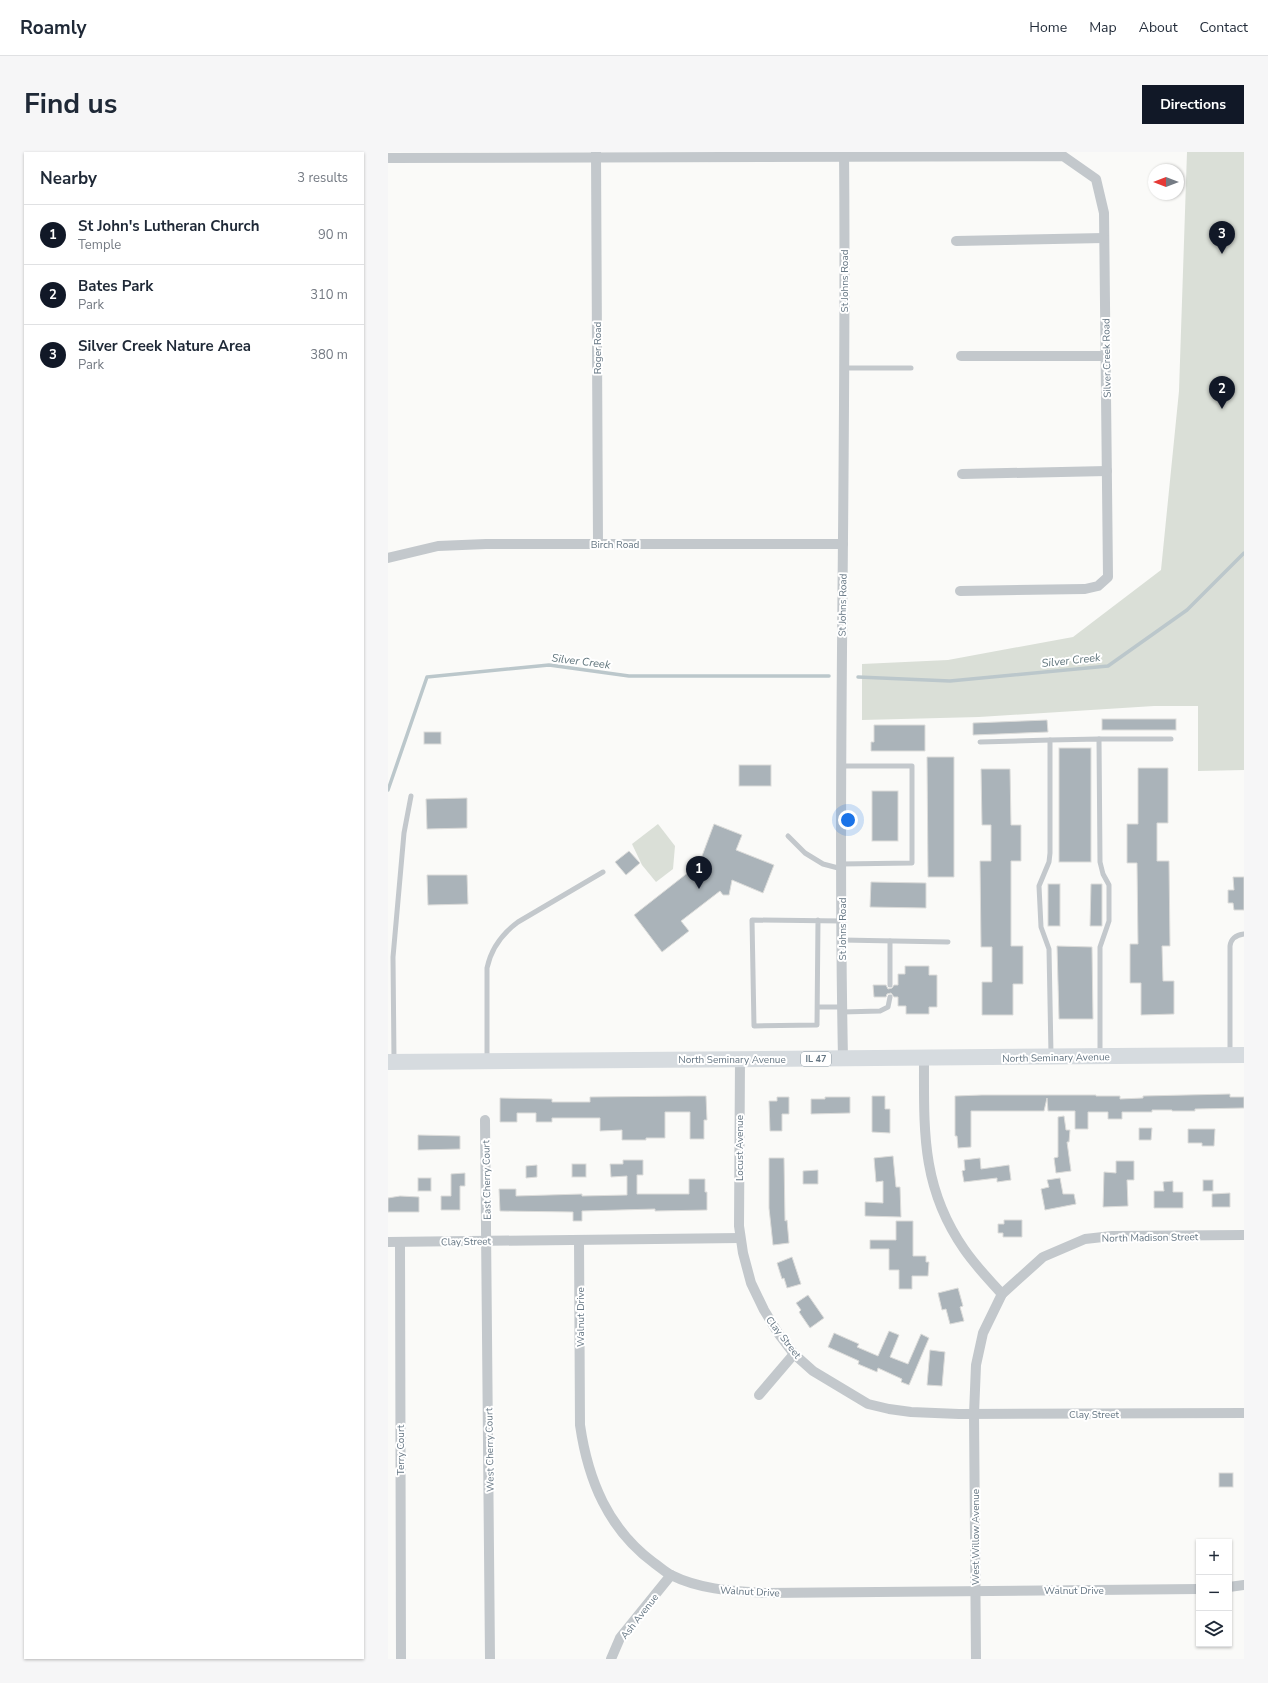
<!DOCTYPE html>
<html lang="en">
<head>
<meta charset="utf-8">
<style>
	:root { --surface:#fff; --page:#f6f6f7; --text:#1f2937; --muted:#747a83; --line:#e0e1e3; --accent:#111827 }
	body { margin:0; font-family:"Nunito Sans",sans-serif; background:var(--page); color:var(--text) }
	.controls { position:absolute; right:12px; bottom:12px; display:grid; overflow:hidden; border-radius:0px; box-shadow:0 1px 3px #0004 }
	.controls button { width:36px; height:36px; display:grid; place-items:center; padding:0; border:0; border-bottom:1px solid var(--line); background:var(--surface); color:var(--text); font:20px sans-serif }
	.compass { position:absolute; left:760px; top:12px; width:36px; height:36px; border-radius:50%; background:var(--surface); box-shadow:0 1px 3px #0004; rotate:270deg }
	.you { position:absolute; left:460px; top:668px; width:14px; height:14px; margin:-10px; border:3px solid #fff; border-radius:50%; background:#1a73e8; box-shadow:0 0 0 6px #1a73e833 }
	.badge { display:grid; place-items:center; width:26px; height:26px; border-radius:50%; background:var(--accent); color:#fff; font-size:13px; font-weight:700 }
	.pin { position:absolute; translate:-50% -33px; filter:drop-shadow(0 1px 2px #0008) }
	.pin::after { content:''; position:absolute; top:21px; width:14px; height:12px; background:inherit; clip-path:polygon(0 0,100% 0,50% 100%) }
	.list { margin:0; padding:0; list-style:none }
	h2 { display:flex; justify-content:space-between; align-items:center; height:52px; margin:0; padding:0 16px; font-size:17px }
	h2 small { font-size:13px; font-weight:400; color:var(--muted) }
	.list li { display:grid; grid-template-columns:26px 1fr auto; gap:12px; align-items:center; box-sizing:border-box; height:60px; padding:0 16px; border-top:1px solid var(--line) }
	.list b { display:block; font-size:15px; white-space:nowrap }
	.list p { margin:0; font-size:13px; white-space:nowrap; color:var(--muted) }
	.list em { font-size:13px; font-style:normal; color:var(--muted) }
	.icon { flex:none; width:22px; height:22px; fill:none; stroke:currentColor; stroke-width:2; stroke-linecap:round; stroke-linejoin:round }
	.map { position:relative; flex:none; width:856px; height:1507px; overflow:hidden; border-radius:0px }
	header { display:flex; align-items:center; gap:24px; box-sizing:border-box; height:56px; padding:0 20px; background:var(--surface); border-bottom:1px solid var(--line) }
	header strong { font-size:19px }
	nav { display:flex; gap:22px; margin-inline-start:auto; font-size:14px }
	.intro { display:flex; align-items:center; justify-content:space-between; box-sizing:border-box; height:96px; padding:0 24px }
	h1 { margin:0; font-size:28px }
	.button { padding:10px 18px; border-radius:0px; background:var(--accent); color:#fff; font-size:14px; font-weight:700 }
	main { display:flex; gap:24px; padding:0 24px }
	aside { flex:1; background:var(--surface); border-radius:0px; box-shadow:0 1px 3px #0004 }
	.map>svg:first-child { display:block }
	.green { fill:#dadfd7 }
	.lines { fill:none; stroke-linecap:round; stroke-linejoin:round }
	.stream { stroke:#bbc7cb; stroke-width:3.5 }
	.building { fill:#aab3b9; stroke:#dcdcda }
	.lane { stroke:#c3c8cc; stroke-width:5 }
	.street { stroke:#c3c8cc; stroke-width:10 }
	.primary { stroke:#d6dbdf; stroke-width:16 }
	.labels { text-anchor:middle; stroke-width:4; stroke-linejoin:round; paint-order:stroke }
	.shield { fill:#fff; stroke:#939fa8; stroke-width:1 }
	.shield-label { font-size:9px; font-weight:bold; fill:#657683 }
	.street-label { font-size:10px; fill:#657683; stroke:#fff }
	.water-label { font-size:11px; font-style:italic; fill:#60757c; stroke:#fff }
</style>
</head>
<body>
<header>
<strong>Roamly</strong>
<nav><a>Home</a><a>Map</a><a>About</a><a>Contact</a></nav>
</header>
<div class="intro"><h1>Find us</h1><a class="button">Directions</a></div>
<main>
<aside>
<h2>Nearby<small>3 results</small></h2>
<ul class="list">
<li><span class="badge">1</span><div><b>St John's Lutheran Church</b><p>Temple</p></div><em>90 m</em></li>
<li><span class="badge">2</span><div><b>Bates Park</b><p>Park</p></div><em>310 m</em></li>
<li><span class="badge">3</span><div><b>Silver Creek Nature Area</b><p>Park</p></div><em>380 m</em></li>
</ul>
</aside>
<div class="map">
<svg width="856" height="1507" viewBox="0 0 856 1507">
	<rect width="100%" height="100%" fill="#fafaf8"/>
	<g class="green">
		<path d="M799,0H856V618L810,619V554H766L591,565L474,568V512L560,508L685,485L773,418L791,239Z"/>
		<path d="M270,672L287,694L285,717L268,730L254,713L244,692Z"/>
	</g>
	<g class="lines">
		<g class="stream">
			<path d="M470,525L562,529L720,514L799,458L856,401"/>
			<path d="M0,638L39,525L161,513L241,524H441"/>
		</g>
	</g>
	<g class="building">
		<rect x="714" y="567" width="74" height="11"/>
		<path d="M659,568L660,580L585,583V571Z"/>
		<path d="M486,573H537V599H483V590H486Z"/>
		<rect x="36" y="580" width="17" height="12"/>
		<rect x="671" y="596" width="32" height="114"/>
		<path d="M539,605H566V725H540Z"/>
		<rect x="351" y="613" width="32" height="21"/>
		<path d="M750,616H780V671H769V709H781L782,794H774L775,829H786V862L753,863V831H742V792H750L749,711H739V672H750Z"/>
		<path d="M593,617H622L623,673H633V709H623V794H635V832H625V863H594V830H604V795H593L592,709H603V673H594Z"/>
		<rect x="484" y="639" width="26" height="50"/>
		<path d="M79,646V676L39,677L38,647Z"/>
		<path d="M326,672L354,683L348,698L386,713L375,741L344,728L341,743H335L332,739L293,769L301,779L274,800L246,763L311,712Z"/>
		<path d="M241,699L252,711L238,723L227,710Z"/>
		<path d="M39,723H79L80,752L40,753Z"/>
		<path d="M845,725H856V758H846L845,751H840V738H846Z"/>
		<path d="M483,730L538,731V756L482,755Z"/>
		<rect x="660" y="732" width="12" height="42"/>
		<path d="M703,732H714V774H702Z"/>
		<path d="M669,794L704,795L705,867H671Z"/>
		<path d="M517,814H541V823H549V855H541V862H518V854H510V845H506L503,841L499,842L498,845H486L485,833H498L500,837L504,836L506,833H510V822H517Z"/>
		<path d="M842,942V945H856V956L807,957V959H784V958H764V960H734V967H720V960H700V977H687V959H660L659,946L656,959H583V995L570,996L569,984H567V944L594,943H708V944H732V947L755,946V944Z"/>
		<path d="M301,944H318L319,968H316V987H302V960H277V986H258V988H234V978L212,979V966H164V970H148V961H129V970H112V946L164,947V950H202V945Z"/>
		<path d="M484,944H497V957H502V981L484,980Z"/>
		<path d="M389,945H401V962H394V979H382L381,949H389Z"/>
		<path d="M437,945H462V961L423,962V947H437Z"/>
		<path d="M676,964L678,978H682L681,990H679L683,1019L668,1021L666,1006L670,1005V965Z"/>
		<path d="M751,976H764L763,988H751Z"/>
		<path d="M800,977H827L826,994H814V991H800Z"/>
		<path d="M30,983L72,984V997L30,998Z"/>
		<path d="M505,1004L508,1035H512L513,1065L477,1064V1050L495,1051V1029L488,1030L486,1006Z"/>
		<path d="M381,1006H396L397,1069L399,1068L401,1091L385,1093L381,1056Z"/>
		<path d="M592,1006L593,1017L621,1013L623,1028L609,1030V1026L576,1030L574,1019L577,1018L576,1008Z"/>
		<path d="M235,1008H255V1023H249V1042H301V1027H317V1040H319V1058L267,1059V1057L194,1059V1069H185V1060L112,1059L111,1037H128V1044L194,1042V1044L239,1043V1024L223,1025L222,1012H235Z"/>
		<path d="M728,1009H746V1028H739L740,1054L715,1055L716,1020L728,1021Z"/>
		<rect x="184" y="1012" width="14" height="13"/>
		<path d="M149,1013V1025L138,1026V1014Z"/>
		<path d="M430,1018V1032H415V1019Z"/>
		<path d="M77,1021V1034H72V1058H53V1044H63V1022Z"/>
		<rect x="30" y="1026" width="13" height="13"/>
		<path d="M672,1026L675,1042H686L688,1052L657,1058L653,1037L661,1035L659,1028Z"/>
		<rect x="815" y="1028" width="10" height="11"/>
		<path d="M785,1029V1040H795V1056H766V1039H776L775,1030Z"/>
		<path d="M842,1041V1055H824V1042Z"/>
		<path d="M12,1044L31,1045V1060H0V1046Z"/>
		<path d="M616,1068H634V1085H615V1081H610V1072H616Z"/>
		<path d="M508,1069H525V1104H538V1110H541L540,1124H524V1137H511V1118H501V1097H482V1088H508Z"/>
		<path d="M404,1105L413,1132L399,1136L396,1126L394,1127L389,1111Z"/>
		<path d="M570,1136L575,1154L572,1155L576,1169L562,1172L558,1157L554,1158L550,1141Z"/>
		<path d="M420,1143L436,1166L422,1176L411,1160L413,1158L408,1151Z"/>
		<path d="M501,1179L511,1183L502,1205L520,1212L533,1182L541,1186L521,1233L513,1230L514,1227L490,1216L489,1220L470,1212L471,1209L440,1195L446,1181L471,1192L469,1195L490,1204Z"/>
		<path d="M542,1198L557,1200L554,1234L539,1233Z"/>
		<rect x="831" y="1321" width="14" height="14"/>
	</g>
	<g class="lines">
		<g class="lane">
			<path d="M456,216H523"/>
			<path d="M711,587H783"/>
			<path d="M592,590L662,588"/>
			<path d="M452,614H524V711L453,712"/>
			<path d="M400,684L417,701L435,712L454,717"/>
			<path d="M430,768L429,873L366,874L364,768L454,769"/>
			<path d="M454,788L560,790"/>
			<path d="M502,789V833"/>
			<path d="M430,855H454"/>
			<path d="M454,860L492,859L500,855L502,845"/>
			<path d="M842,901V794C843,786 848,783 856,782"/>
			<path d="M663,902L661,797L653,775L651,734L661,710L662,701V588L711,587L712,710L715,722L721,733V769L712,795V902"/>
			<path d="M99,906V816C103,797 115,781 130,770L215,720"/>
			<path d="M6,907L5,805L16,681L23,644"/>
		</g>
		<g class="street">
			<path d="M208,0L210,392"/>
			<path d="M0,6L675,4L708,27L716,61L720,425L710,434L697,437L572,439"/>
			<path d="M568,89L716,86"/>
			<path d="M573,204H717"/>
			<path d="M574,322L719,319"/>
			<path d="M0,406L50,394L98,392H455"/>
			<path d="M536,906C536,978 533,1035 576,1097C587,1113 601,1128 614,1142L595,1181L588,1213L586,1262L588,1507"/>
			<path d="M352,907L351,1074L355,1101L363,1131L376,1158L390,1181L406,1202L425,1219L480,1252L501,1257L523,1260L571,1262L856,1261"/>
			<path d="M455,907C449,604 459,302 456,0"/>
			<path d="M97,968L102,1507"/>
			<path d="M191,1088L192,1273C200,1328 220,1377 266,1411C272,1415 277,1420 283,1423C313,1438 346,1439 378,1441L811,1437"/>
			<path d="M0,1090L352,1086"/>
			<path d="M12,1090L13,1507"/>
			<path d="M614,1142L655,1105L697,1087L724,1084L856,1083"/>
			<path d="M371,1243L406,1202"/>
			<path d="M841,1435L856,1433"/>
			<path d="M223,1507L232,1486L283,1423"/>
		</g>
		<path class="primary" d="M0,910L856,903"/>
	</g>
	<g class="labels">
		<rect class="shield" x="413" y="900" width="30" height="14" rx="3"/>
		<g class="shield-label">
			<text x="428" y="910">IL 47</text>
		</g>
		<g class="street-label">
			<text transform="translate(456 129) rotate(-90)" y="4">St Johns Road</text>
			<text transform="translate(209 196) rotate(-90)" y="4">Roger Road</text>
			<text transform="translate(718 206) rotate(-91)" y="4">Silver Creek Road</text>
			<text x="227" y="396">Birch Road</text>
			<text transform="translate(454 453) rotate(-89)" y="4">St Johns Road</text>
			<text transform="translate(454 777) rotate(-90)" y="4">St Johns Road</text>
			<text transform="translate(668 905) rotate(-1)" y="4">North Seminary Avenue</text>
			<text x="344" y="911">North Seminary Avenue</text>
			<text transform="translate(351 996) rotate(-90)" y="4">Locust Avenue</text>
			<text transform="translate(98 1028) rotate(-91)" y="4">East Cherry Court</text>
			<text transform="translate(762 1085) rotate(-1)" y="4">North Madison Street</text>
			<text transform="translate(78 1089) rotate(-1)" y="4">Clay Street</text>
			<text transform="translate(192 1165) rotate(-90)" y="4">Walnut Drive</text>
			<text transform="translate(396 1185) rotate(52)" y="4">Clay Street</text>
			<text x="706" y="1266">Clay Street</text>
			<text transform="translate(12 1298) rotate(-90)" y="4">Terry Court</text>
			<text transform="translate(101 1298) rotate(-91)" y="4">West Cherry Court</text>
			<text transform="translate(587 1385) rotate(-90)" y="4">West Willow Avenue</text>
			<text x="686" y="1442">Walnut Drive</text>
			<text transform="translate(362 1439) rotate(3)" y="4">Walnut Drive</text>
			<text transform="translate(251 1464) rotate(-52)" y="4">Ash Avenue</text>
		</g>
		<g class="water-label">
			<text transform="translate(683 508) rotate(-6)" y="4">Silver Creek</text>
			<text transform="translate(193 509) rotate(7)" y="4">Silver Creek</text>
		</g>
	</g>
</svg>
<div class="controls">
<button>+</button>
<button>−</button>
<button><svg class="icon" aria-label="layers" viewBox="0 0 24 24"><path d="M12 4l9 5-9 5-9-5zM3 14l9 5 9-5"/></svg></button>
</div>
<svg class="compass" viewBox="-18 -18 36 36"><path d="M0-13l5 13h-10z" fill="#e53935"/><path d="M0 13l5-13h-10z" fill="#747a83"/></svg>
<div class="you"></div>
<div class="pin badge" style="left:311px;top:737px">1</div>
<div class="pin badge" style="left:834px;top:257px">2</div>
<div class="pin badge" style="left:834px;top:102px">3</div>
</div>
</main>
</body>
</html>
